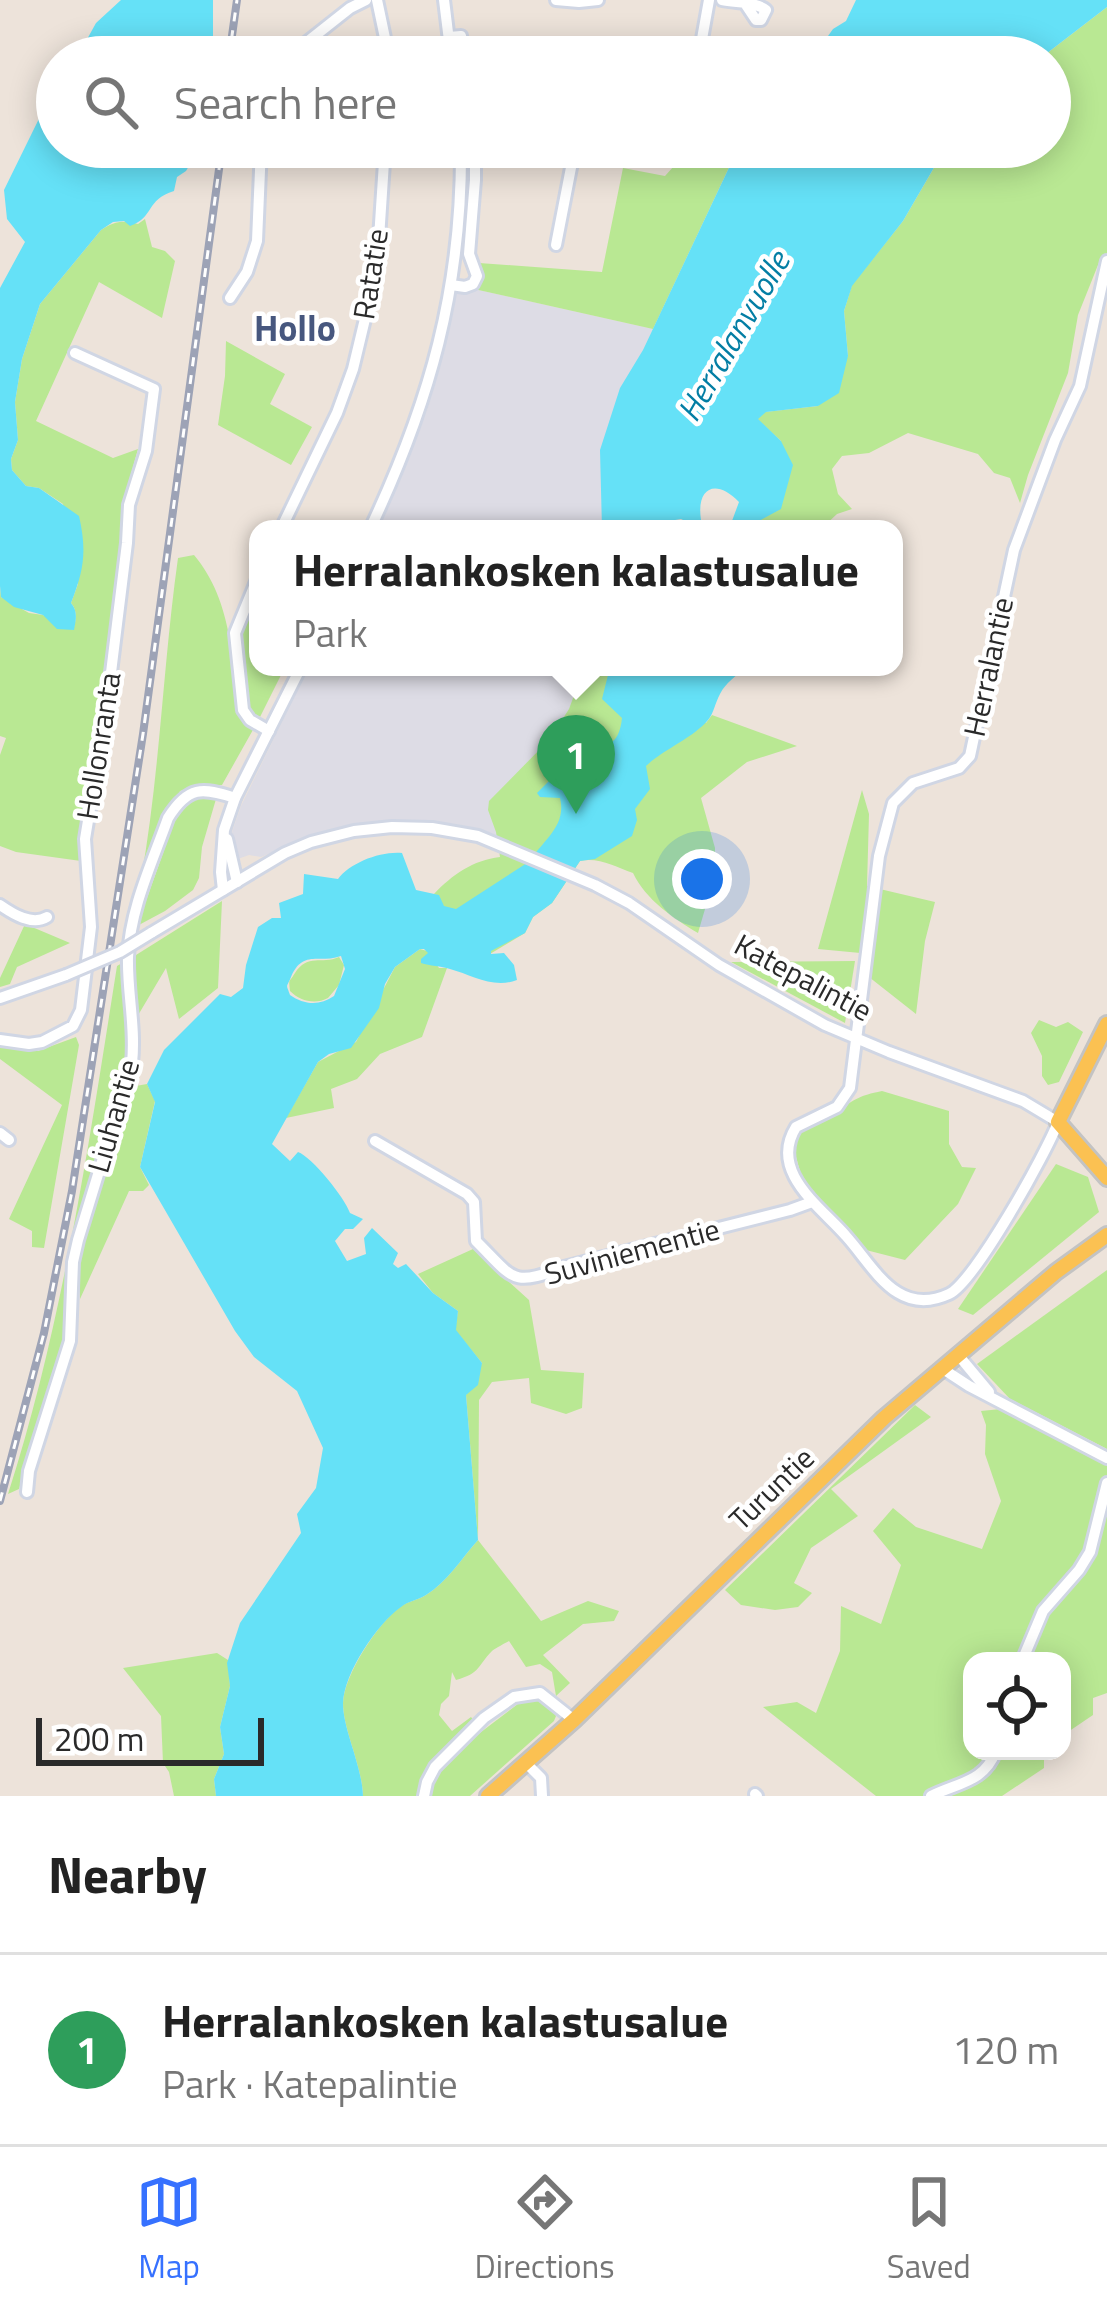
<!DOCTYPE html>
<html lang="en">
<head>
<meta charset="utf-8">
<style>
	:root { --surface:#fff; --page:#f6f6f6; --text:#222; --muted:#767676; --line:#e0e0e0; --accent:#3671ff }
	body { margin:0; font-family:"Titillium Web",sans-serif; background:var(--page); color:var(--text) }
	.controls { position:absolute; right:36px; bottom:36px; display:grid; overflow:hidden; border-radius:24px; box-shadow:0 6px 30px #0003 }
	.controls button { width:108px; height:108px; display:grid; place-items:center; padding:0; border:0; border-bottom:3px solid var(--line); background:var(--surface); color:var(--text); font:60px sans-serif }
	.scale { position:absolute; left:36px; bottom:30px; width:228px; box-sizing:border-box; padding-left:12px; border:6px solid #2a2a2a; border-top:0; font-size:33px; line-height:42px; white-space:nowrap; color:#2a2a2a; -webkit-text-stroke:9px #fff; paint-order:stroke }
	.you { position:absolute; left:702px; top:879px; width:42px; height:42px; margin:-30px; border:9px solid #fff; border-radius:50%; background:#1a73e8; box-shadow:0 0 0 18px #1a73e833 }
	.badge { display:grid; place-items:center; width:78px; height:78px; border-radius:50%; background:var(--accent); color:#fff; font-size:39px; font-weight:700 }
	.pin { position:absolute; translate:-50% -99px; filter:drop-shadow(0 3px 6px #0008) }
	.pin::after { content:''; position:absolute; top:63px; width:42px; height:36px; background:inherit; clip-path:polygon(0 0,100% 0,50% 100%) }
	.popup { position:absolute; left:249px; top:520px; width:654px; height:156px; box-sizing:border-box; display:grid; place-content:center; border-radius:24px; background:var(--surface); filter:drop-shadow(0 3px 9px #0005); font-size:39px; white-space:nowrap; color:var(--muted) }
	.popup b { font-size:45px; color:var(--text) }
	.popup::after { content:''; position:absolute; left:50%; top:100%; margin-left:-24px; border:24px solid transparent; border-top-color:var(--surface) }
	.list { margin:0; padding:0; list-style:none }
	h2 { display:flex; justify-content:space-between; align-items:center; height:156px; margin:0; padding:0 48px; font-size:51px }
	h2 small { font-size:39px; font-weight:400; color:var(--muted) }
	.list li { display:grid; grid-template-columns:78px 1fr auto; gap:36px; align-items:center; box-sizing:border-box; height:192px; padding:0 48px; border-top:3px solid var(--line) }
	.list b { display:block; font-size:45px; white-space:nowrap }
	.list p { margin:0; font-size:39px; white-space:nowrap; color:var(--muted) }
	.list em { font-size:39px; font-style:normal; color:var(--muted) }
	.icon { flex:none; width:66px; height:66px; fill:none; stroke:currentColor; stroke-width:2; stroke-linecap:round; stroke-linejoin:round }
	.map { position:relative; flex:none; width:1107px; height:1796px; overflow:hidden }
	.search { position:absolute; background:var(--surface); box-shadow:0 6px 30px #0003; left:36px; right:36px; top:36px; height:132px; display:flex; align-items:center; gap:30px; box-sizing:border-box; padding:0 42px; border-radius:66px; color:var(--muted); font-size:45px }
	.sheet { height:348px; background:var(--surface) }
	nav { display:flex; justify-content:space-around; align-items:center; box-sizing:border-box; height:168px; border-top:3px solid var(--line); background:var(--surface); font-size:33px; color:var(--muted) }
	nav a { display:grid; justify-items:center; gap:6px }
	nav .on { color:var(--accent) }
	.map>svg:first-child { display:block }
	.industrial { fill:#dddce5 }
	.green { fill:#b9e893 }
	.water { fill:#65e1f7; fill-rule:evenodd }
	.lines { fill:none; stroke-linecap:round; stroke-linejoin:round }
	.minor-casing { stroke:#d0d6e4; stroke-width:16 }
	.major-casing { stroke:#c3c3c3; stroke-width:20 }
	.minor { stroke:#fff; stroke-width:10 }
	.major { stroke:#fbc152; stroke-width:14 }
	.rail-casing { stroke:#9da3b6; stroke-width:8 }
	.rail { stroke:#fff; stroke-width:3; stroke-dasharray:9; stroke-linecap:butt }
	.minor-bridge-casing { stroke:#d0d6e4; stroke-width:16; stroke-linecap:butt }
	.minor-bridge { stroke:#fff; stroke-width:10 }
	.labels { text-anchor:middle; stroke-width:9; stroke-linejoin:round; paint-order:stroke }
	.street-label { font-size:30px; fill:#2a2a2a; stroke:#fff }
	.water-label { font-size:33px; font-style:italic; fill:#037ea4; stroke:#fff }
	.quarter-label { font-size:36px; font-weight:bold; fill:#47577e; stroke:#fff }
</style>
</head>
<body>
<div class="map">
<svg width="1107" height="1796" viewBox="0 0 1107 1796">
	<rect width="100%" height="100%" fill="#ede3da"/>
	<g class="industrial">
		<path d="M474,289L653,329L643,350L601,526L602,529H377L427,410L439,369L455,293H468Z"/>
		<path d="M309,667H610L602,699L535,853L491,833L454,824L390,821L330,830L309,836L261,857L249,855L235,860L232,832L241,806Z"/>
	</g>
	<g class="green">
		<path d="M1107,7V254L1100,260L1078,315L1068,373L1028,475L1020,503L1010,478L994,473L978,454L908,433L869,453L842,456L832,469L838,494L852,509L837,514L821,529H744L781,441L757,419L765,412L818,406L848,356L844,311L852,285L903,221L946,147H1050V57H1042Z"/>
		<path d="M691,147H752L734,157L653,329L474,289L484,276L479,263L602,272L623,168L665,176Z"/>
		<path d="M145,219L152,247L165,251L175,261L162,318L99,282L36,421L113,458L138,449L123,503L121,546L79,853L81,861L16,852L0,846V755L6,738L0,736V586L1,597L29,613L43,615L73,630C76,621 78,611 71,603L78,584L63,504L39,488L26,486L12,470L11,459L18,440L15,402L22,359L40,304L101,230C115,221 123,220 138,224Z"/>
		<path d="M226,341L285,374L270,404L312,427L291,465L218,425L225,376Z"/>
		<path d="M194,555C214,579 223,605 229,635C235,664 228,710 254,728L222,785H203L180,791L141,879C160,773 163,664 178,558Z"/>
		<path d="M258,593V667H285L260,717L250,711L242,630Z"/>
		<path d="M583,671L609,673L706,723L712,715L797,746L747,762L701,798L715,848V875L698,933C673,918 646,900 633,873C615,867 599,857 580,861L552,903L533,917L525,933L490,954L454,938L439,896L434,894C452,875 473,860 500,857L496,832L488,810L489,801L549,740L569,709Z"/>
		<path d="M862,790L869,814L867,886L935,902L925,941L916,1014L869,977L871,954L818,949Z"/>
		<path d="M205,795L216,799L202,847L199,878L193,890L165,911L137,926L178,811L188,801Z"/>
		<path d="M222,901L218,988L179,1019L166,968L137,1017L134,975L136,955Z"/>
		<path d="M25,924L70,943L17,967L10,984L0,987V978Z"/>
		<path d="M420,949L427,951L439,968H447L422,1037L380,1054L357,1079L331,1089L334,1108L286,1118L318,1062L356,1042L395,967Z"/>
		<path d="M339,957L344,965L339,985L328,998C315,1005 300,1001 290,991C289,978 288,984 295,973C308,953 321,965 339,957Z"/>
		<path d="M855,961L845,1023L731,962Z"/>
		<path d="M122,963L127,1063L70,1255L66,1278L65,1344L19,1489L8,1494C63,1323 89,1143 117,966Z"/>
		<path d="M1039,1020L1056,1027L1068,1022L1083,1032L1059,1082L1048,1085L1042,1076V1056L1031,1033Z"/>
		<path d="M76,1037L79,1045L44,1248L32,1247V1231L9,1219L62,1105L0,1059V1046L38,1051Z"/>
		<path d="M147,1084L155,1101L140,1167L149,1185L143,1191H129L80,1299L79,1262L130,1087Z"/>
		<path d="M882,1091L949,1111V1144L962,1167L976,1168L958,1204L905,1260L862,1249L805,1190L795,1153L796,1136C810,1123 824,1120 838,1110C858,1098 858,1096 882,1091Z"/>
		<path d="M1056,1164L1088,1177L1099,1212L973,1315L958,1309Z"/>
		<path d="M473,1249L529,1300L541,1370L584,1373L582,1408L566,1414L531,1403L529,1378L492,1382L479,1400L478,1540L541,1621L588,1601L619,1611L614,1621L583,1624L543,1655L570,1683L556,1696L552,1672L540,1664L526,1667L509,1641C507,1642 494,1649 492,1651C477,1666 481,1673 456,1680L452,1672L449,1696L441,1704L439,1715L452,1731L471,1717L475,1722C452,1744 424,1763 420,1796H363C362,1765 343,1730 343,1703C344,1675 378,1623 400,1607C408,1601 418,1600 426,1595C447,1582 462,1558 478,1540L466,1395L482,1363L455,1330L458,1311L433,1293L418,1274Z"/>
		<path d="M1107,1270V1449L1010,1399L977,1364Z"/>
		<path d="M915,1405L931,1417L831,1489L858,1516L811,1548L794,1583L812,1593L798,1607L775,1610L741,1605L725,1590Z"/>
		<path d="M1001,1409L1107,1465V1693L1093,1698V1715L1062,1736V1661H972V1751H1044V1768L1002,1796H876L763,1707L797,1702L816,1713L840,1651L841,1606L881,1624L901,1565L873,1531L893,1508L916,1527L982,1549L1001,1501L985,1454L986,1425L981,1411Z"/>
		<path d="M217,1653L228,1660L230,1686L220,1727L224,1754L214,1779L216,1796H174L169,1772L163,1763L161,1716L123,1668Z"/>
		<path d="M540,1698L549,1703L556,1716L554,1721L470,1796H429L431,1785L439,1770L460,1748L523,1700Z"/>
	</g>
	<g class="water">
		<path d="M121,0H213V49L215,57H69L80,52L96,23Z"/>
		<path d="M856,0H1107V7L1042,57H810L818,50L833,29L846,21Z"/>
		<path d="M57,82V147H200L186,171L177,177L174,191C145,200 155,217 130,226L124,221L113,222L101,230L40,304L22,359L15,402L18,440L11,459L12,470L26,486L39,488L79,516C87,551 84,570 71,603C78,611 76,620 74,630L57,629L43,615L14,607L1,597L0,586V288L25,242L7,219L4,190Z"/>
		<path d="M752,147H946L903,221L852,286L844,311L848,356L839,393L818,406L766,412L758,419L781,441L793,465L781,509L744,529H729L739,502C716,478 696,487 701,520L711,524L710,529H692L689,523L681,519L675,520L667,529H602L600,450L620,388L643,350L734,157Z"/>
		<path d="M610,667H745C736,677 726,682 720,694C715,703 714,713 708,720C693,738 664,749 646,766L650,789L635,809L637,820L632,836L595,859L580,861L552,903L533,917L525,933L491,951V954L504,953L514,965L517,980C493,989 472,975 450,969C441,966 430,966 421,963V959L428,953L424,949H420L395,967L385,984L379,1008L351,1048L329,1054L318,1062L272,1144L290,1161L298,1152C312,1157 345,1198 350,1213L363,1219L353,1229H345L335,1241L347,1261L366,1254L364,1238L372,1228L398,1253L393,1264L398,1268L406,1264L433,1293L458,1311L456,1330L482,1363L478,1385L466,1395L478,1540C462,1558 447,1582 426,1595C418,1600 408,1601 401,1607C377,1624 344,1673 343,1703C343,1730 362,1765 363,1796H216L214,1779L224,1754L220,1727L230,1686L227,1663L240,1623L301,1533L297,1514L316,1488L323,1448L297,1391L254,1357L235,1331L140,1167L155,1102L147,1084L164,1050L220,994L231,997L243,988L246,965L258,927L272,918H281L279,903L303,894L304,874L338,879C350,863 380,851 402,853L416,890L439,895L444,906L456,909L530,861C543,840 567,826 560,798L540,797L537,793L564,766L571,768L579,752C604,747 619,748 622,718L602,699ZM341,956L345,969L334,996C320,1006 304,1005 290,995C286,983 286,989 291,977C303,949 319,964 341,956Z"/>
	</g>
	<g class="lines">
		<g class="minor-casing">
			<g id="minor">
				<path d="M377,0L389,57"/>
				<path d="M444,0L451,57"/>
				<path d="M556,0L579,2L598,0"/>
				<path d="M722,0C736,3 757,2 766,10L761,20H756L746,5"/>
				<path d="M449,37L461,36L466,57"/>
				<path d="M702,39L709,0"/>
				<path d="M288,57L350,8L366,0"/>
				<path d="M556,245L575,147"/>
				<path d="M451,285L465,287L473,284L477,276L469,254L475,180V147"/>
				<path d="M230,298L247,272L257,241L261,147"/>
				<path d="M281,529L337,413L353,369L377,269L385,147"/>
				<path d="M370,529C430,402 462,288 461,147"/>
				<path d="M258,577L235,633L243,710L250,720L269,731"/>
				<path d="M227,839L237,882"/>
				<path d="M223,890L221,872L224,830L235,798L301,667"/>
				<path d="M0,905C13,914 32,926 47,917"/>
				<path d="M151,933L285,853L311,842L354,831L392,827L432,828L478,836L595,885L629,903L719,965L825,1025L889,1052L1023,1101L1058,1122C1047,1152 974,1283 949,1294C897,1318 874,1267 846,1236C821,1207 768,1172 796,1127L837,1107L850,1088L879,856L893,803L913,783L959,768L970,756L1014,550L1055,440L1080,386L1107,261"/>
				<path d="M0,998L66,975"/>
				<path d="M0,1040L29,1044L42,1042L73,1026L81,1010L91,927L85,839L107,705L127,543L129,505L146,451L154,389L75,353"/>
				<path d="M0,1133L9,1140"/>
				<path d="M375,1141L467,1194L474,1202L476,1241C515,1280 511,1287 564,1267L790,1210L812,1202"/>
				<path d="M959,1356L989,1392"/>
				<path d="M943,1369L969,1386L1107,1458"/>
				<path d="M27,1492L29,1471L70,1341L73,1262L78,1240L132,1063C136,1027 127,993 128,957C130,909 152,863 168,818C188,786 202,787 235,798"/>
				<path d="M1022,1661L1043,1611L1079,1570L1090,1552L1107,1483"/>
				<path d="M526,1763L541,1778L542,1796"/>
				<path d="M755,1794L757,1796"/>
				<path d="M424,1796L427,1782L435,1767L484,1718L514,1697L540,1693L574,1720"/>
				<path d="M931,1796C960,1782 984,1782 996,1751"/>
			</g>
		</g>
		<g class="major-casing">
			<g id="major">
				<path d="M1107,1024L1058,1122L1107,1178"/>
				<path d="M488,1796L574,1720L884,1418L1056,1272L1107,1235"/>
			</g>
		</g>
		<use href="#minor" class="minor"/>
		<use href="#major" class="major"/>
		<g class="rail-casing">
			<g id="rail">
				<path d="M229,57L237,0"/>
				<path d="M0,1501L44,1333L72,1191L143,734L222,147"/>
			</g>
		</g>
		<use href="#rail" class="rail"/>
		<g class="minor-bridge-casing">
			<path id="minor-bridge" d="M66,975L120,952L151,933"/>
		</g>
		<use href="#minor-bridge" class="minor-bridge"/>
	</g>
	<g class="labels">
		<g class="street-label">
			<text transform="translate(371 274) rotate(-81)" y="10">Ratatie</text>
			<text transform="translate(989 667) rotate(-78)" y="10">Herralantie</text>
			<text transform="translate(99 746) rotate(-81)" y="10">Hollonranta</text>
			<text transform="translate(803 978) rotate(28)" y="10">Katepalintie</text>
			<text transform="translate(114 1116) rotate(-74)" y="10">Liuhantie</text>
			<text transform="translate(632 1252) rotate(-15)" y="10">Suviniementie</text>
			<text transform="translate(772 1489) rotate(-44)" y="10">Turuntie</text>
		</g>
		<g class="water-label">
			<text transform="translate(733 336) rotate(-60)" y="12">Herralanvuolle</text>
		</g>
		<g class="quarter-label">
			<text x="295" y="341">Hollo</text>
		</g>
	</g>
</svg>
<div class="controls">
<button><svg class="icon" aria-label="locate" viewBox="0 0 24 24"><circle cx="12" cy="12" r="6"/><path d="M12 2v4M12 18v4M2 12h4M18 12h4"/></svg></button>
</div>
<div class="scale">200 m</div>
<div class="you"></div>
<div class="pin badge" style="left:576px;top:814px;background:#2e9e5b">1</div>
<div class="popup"><b>Herralankosken kalastusalue</b>Park</div>
<div class="search"><svg class="icon" aria-label="search" viewBox="0 0 24 24"><circle cx="10" cy="10" r="6"/><path d="M15 15l6 6"/></svg>Search here</div>
</div>
<section class="sheet">
<h2>Nearby<small></small></h2>
<ul class="list">
<li><span class="badge" style="background:#2e9e5b">1</span><div><b>Herralankosken kalastusalue</b><p>Park · Katepalintie</p></div><em>120 m</em></li>
</ul>
</section>
<nav>
<a class="on"><svg class="icon" aria-label="map" viewBox="0 0 24 24"><path d="M3 6l6-2 6 2 6-2v14l-6 2-6-2-6 2zM9 4v14M15 6v14"/></svg>Map</a>
<a><svg class="icon" aria-label="directions" viewBox="0 0 24 24"><path d="M12 3l9 9-9 9-9-9zM9 14v-3h6M13 9l2 2-2 2"/></svg>Directions</a>
<a><svg class="icon" aria-label="saved" viewBox="0 0 24 24"><path d="M7 4h10v16l-5-4-5 4z"/></svg>Saved</a>
</nav>
</body>
</html>
